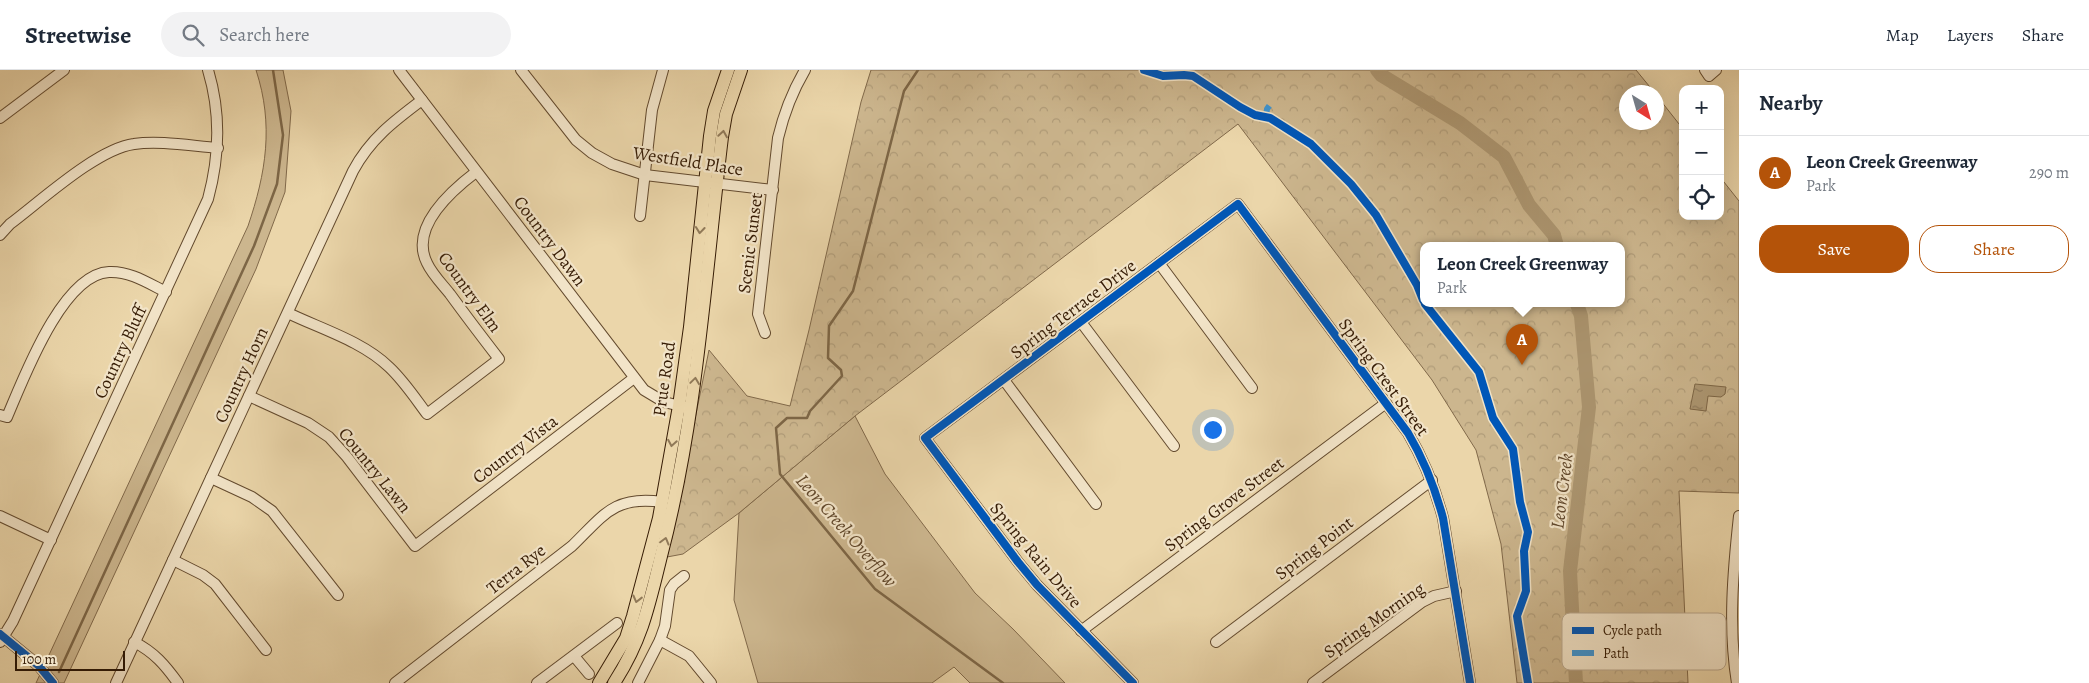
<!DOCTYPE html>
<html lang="en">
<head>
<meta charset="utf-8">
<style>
	:root { --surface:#fff; --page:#f2f2f3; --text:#1f2937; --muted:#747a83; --line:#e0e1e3; --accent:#b45309 }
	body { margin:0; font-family:Alegreya,serif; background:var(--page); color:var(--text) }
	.controls { position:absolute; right:15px; top:15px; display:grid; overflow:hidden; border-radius:10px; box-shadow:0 5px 20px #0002 }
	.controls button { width:45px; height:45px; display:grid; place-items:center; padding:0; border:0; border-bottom:1px solid var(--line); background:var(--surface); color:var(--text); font:25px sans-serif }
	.compass { position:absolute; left:1619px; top:15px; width:45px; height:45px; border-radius:50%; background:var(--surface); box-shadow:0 5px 20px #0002; rotate:143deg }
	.scale { position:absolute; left:15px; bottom:12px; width:110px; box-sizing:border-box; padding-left:5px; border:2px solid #361c05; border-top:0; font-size:14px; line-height:18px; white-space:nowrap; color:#361c05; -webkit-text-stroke:4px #f2e4c8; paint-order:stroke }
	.you { position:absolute; left:1212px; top:359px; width:18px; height:18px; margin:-12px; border:4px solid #fff; border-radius:50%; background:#1a73e8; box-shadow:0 0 0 8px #1a73e833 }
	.badge { display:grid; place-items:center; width:32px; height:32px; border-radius:50%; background:var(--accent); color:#fff; font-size:16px; font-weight:700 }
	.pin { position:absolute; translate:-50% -41px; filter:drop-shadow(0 1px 2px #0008) }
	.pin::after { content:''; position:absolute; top:26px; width:18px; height:15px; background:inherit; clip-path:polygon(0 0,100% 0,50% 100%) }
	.popup { position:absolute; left:1420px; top:172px; width:205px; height:65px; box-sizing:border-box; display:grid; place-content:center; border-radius:10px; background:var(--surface); filter:drop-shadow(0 1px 4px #0005); font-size:16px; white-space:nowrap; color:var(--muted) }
	.popup b { font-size:19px; color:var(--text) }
	.popup::after { content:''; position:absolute; left:50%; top:100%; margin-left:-10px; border:10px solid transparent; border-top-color:var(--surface) }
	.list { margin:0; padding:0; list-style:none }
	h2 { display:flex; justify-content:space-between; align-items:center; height:65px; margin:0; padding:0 20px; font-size:21px }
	h2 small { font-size:16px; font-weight:400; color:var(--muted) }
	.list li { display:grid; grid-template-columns:32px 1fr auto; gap:15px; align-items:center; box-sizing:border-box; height:75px; padding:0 20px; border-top:1px solid var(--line) }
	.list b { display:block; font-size:19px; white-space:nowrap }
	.list p { margin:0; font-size:16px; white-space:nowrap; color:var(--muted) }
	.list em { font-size:16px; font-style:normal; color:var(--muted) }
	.actions { display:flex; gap:10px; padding:15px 20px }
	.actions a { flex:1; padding:11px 0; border:1px solid var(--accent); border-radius:20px; text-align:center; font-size:18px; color:var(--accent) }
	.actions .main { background:var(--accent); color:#fff }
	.icon { flex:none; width:28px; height:28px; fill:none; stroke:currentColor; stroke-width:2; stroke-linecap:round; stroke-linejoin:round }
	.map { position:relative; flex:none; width:1739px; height:613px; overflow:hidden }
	header { display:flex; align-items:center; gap:30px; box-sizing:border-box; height:70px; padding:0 25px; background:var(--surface); border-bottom:1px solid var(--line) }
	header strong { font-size:24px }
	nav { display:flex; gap:28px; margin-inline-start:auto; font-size:18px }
	.search { width:350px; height:45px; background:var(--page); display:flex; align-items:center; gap:12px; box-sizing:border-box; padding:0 18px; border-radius:28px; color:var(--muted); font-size:19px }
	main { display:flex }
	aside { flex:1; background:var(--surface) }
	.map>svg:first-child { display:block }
	.green { fill:#ccb68e; stroke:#81694a }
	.park { fill:url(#park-crowns); stroke:#81694a; fill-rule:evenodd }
	.water { fill:url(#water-ripples); stroke:#7d6646 }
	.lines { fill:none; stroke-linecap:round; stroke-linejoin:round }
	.stream { stroke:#7d6646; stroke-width:2.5 }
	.river { stroke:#ad9772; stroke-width:14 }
	.minor-casing { stroke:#634a2e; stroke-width:12 }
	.major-casing { stroke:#361c05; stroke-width:14 }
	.minor { stroke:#f2e4c8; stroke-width:10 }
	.major { stroke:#ebd6aa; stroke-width:12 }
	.quiet { stroke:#3e94d1; stroke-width:6; stroke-dasharray:12 6; stroke-linecap:butt }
	.cycleway-casing { stroke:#f2e4c8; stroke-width:11 }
	.cycleway { stroke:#0057b8; stroke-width:8 }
	.oneway { stroke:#907958 }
	.labels { text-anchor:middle; stroke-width:4.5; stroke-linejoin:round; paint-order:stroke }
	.street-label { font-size:18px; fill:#361c05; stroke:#f2e4c8 }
	.water-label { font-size:19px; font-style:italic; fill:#60472b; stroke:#f2e4c8 }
	.key { fill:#f2e4c8; stroke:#baa88e; stroke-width:1 }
	.key-label { font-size:14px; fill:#361c05 }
</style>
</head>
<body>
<header>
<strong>Streetwise</strong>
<div class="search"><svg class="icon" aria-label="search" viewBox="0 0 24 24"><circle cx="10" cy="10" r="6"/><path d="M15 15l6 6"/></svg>Search here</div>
<nav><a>Map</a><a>Layers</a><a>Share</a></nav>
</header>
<main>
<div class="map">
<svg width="1739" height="613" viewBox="0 0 1739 613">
	<defs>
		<pattern id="park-crowns" width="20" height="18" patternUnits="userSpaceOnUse" patternTransform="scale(1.25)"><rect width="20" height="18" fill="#ccb68e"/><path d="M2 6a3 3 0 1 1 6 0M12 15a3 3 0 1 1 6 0" fill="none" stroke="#b09c79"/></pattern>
		<pattern id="water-ripples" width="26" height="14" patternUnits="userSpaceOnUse" patternTransform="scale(1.25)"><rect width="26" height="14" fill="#ad9772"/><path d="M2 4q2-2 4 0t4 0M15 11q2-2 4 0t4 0" fill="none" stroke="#8e7a5c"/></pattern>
	</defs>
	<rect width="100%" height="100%" fill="#ebd6aa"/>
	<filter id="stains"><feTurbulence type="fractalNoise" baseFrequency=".004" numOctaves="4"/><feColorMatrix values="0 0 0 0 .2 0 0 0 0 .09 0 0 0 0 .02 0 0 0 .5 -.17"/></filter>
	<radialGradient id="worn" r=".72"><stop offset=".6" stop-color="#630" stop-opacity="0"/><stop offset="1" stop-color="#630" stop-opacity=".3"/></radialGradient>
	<g class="green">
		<path d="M256,0H283L291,41L285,122L256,199L64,613H36L248,156C266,103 274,55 256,0Z"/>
		<path d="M855,346L885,404L975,523L1013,559L1065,613H970L954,597L932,613H758L734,530L739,443Z"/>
	</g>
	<path class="park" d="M871,0H1636L1654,22H1626V52H1656L1657,26L1683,59V146H1720V107L1739,131V423L1679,421L1688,613H1517L1501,474L1476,380L1432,310L1238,54L855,346L739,443L683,484L667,487L709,280L747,326L790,336L809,260L861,32ZM1423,176H1621V234H1423Z"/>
	<path class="water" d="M1695,314L1726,317L1725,324L1721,327L1708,326L1706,341L1690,339Z"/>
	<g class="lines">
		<g class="stream">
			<path d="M918,0L904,21L853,221L829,256L828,288L841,300L842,306L810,341L807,348H787L776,358L780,404L875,519L1003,613"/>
			<path d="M59,602L254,176L277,114L283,65L273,0"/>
		</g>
		<g class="river">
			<path d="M1377,0L1381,5L1460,53L1504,87L1529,135L1554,165L1557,176"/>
			<path d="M1576,613L1570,501L1589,337L1581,246L1577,234"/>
		</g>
		<g class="minor-casing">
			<g id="minor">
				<path d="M399,0L644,320L664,332L685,337"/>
				<path d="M521,0L576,70L592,83L612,94L645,105L773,120"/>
				<path d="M1705,0L1709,6L1716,0"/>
				<path d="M0,48L64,0"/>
				<path d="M640,146L652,40L663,0"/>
				<path d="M0,165L10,154C42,130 97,79 134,74C159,70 192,76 218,78"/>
				<path d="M1159,193L1252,318"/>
				<path d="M288,243C321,259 362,271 389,297C404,311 415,328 427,344L499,289C482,267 466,246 450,224C442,214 432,204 427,193C409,157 451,121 476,102"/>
				<path d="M1081,252L1174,376"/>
				<path d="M765,263L758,244L778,68C784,43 792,22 805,0"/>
				<path d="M1004,310L1096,434"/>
				<path d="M249,326L308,353L329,367L347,387L415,476L634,308"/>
				<path d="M0,345L7,347C23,310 62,204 109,202C130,201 148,213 166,222"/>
				<path d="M211,408L252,427L272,441L338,525"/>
				<path d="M0,446L51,470"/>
				<path d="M173,490L203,505L215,514L266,580"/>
				<path d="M1081,561L1386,333"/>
				<path d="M0,564L39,596L53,613"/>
				<path d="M660,570L689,586L711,613"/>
				<path d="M0,572L13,551L208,129C220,85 221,43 208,0"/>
				<path d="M134,572C154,582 165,595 178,613"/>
				<path d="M1216,572L1432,410"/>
				<path d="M574,586L589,604"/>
				<path d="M116,613L353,101C370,69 394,51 422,30"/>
				<path d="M395,613L572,476C603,446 614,425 662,432"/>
				<path d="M537,613L617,553"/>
				<path d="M638,613L660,570L665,556L670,520L674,514L684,506"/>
				<path d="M1133,613L1037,515L1018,492L925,368L1238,134L1408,363C1424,390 1435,418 1443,448L1470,613"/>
				<path d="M1313,613L1422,532L1434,526L1456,521"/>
				<path d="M1737,613C1728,558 1733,501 1739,446"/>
			</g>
		</g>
		<g class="major-casing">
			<g id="major">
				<path d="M599,613L626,568L633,546L659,448L679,336L690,257L710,66L714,41L728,0"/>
				<path d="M614,613C642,570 649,535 661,486C697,349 705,207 722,67L726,44L741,0"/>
			</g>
		</g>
		<use href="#minor" class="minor"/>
		<use href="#major" class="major"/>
		<path class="quiet" d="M1266,47L1267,39L1272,32"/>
		<g class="cycleway-casing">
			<g id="cycleway">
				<path d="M1144,0L1163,6L1184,5L1193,6L1240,37L1255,45L1270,48L1311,74L1351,114L1376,145L1417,215L1423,230"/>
				<path d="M1425,234L1479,302L1493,348L1513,379L1520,432L1528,462L1524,481L1526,521L1517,546L1528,613"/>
				<path d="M0,564L39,596L53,613"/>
				<path d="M1133,613L1037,515L1018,492L925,368L1238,134L1408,363C1424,390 1435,418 1443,448L1470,613"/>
			</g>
		</g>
		<use href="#cycleway" class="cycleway"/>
	</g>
	<defs><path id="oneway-chevron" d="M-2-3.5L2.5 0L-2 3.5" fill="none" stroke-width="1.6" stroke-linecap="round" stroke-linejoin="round" transform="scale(1.25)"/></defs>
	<g class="oneway">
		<use href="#oneway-chevron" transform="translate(723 64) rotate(-81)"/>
		<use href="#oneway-chevron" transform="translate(700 160) rotate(96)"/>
		<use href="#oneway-chevron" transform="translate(695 311) rotate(-82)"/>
		<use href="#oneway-chevron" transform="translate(672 373) rotate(100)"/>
		<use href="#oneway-chevron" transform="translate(665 471) rotate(-75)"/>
		<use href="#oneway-chevron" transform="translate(637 529) rotate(104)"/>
	</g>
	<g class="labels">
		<g class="street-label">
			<text transform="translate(688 91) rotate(9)" y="6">Westfield Place</text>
			<text transform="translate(550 171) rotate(53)" y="6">Country Dawn</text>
			<text transform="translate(750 173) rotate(-83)" y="6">Scenic Sunset</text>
			<text transform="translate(470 222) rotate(54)" y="6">Country Elm</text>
			<text transform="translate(1073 239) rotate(-37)" y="6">Spring Terrace Drive</text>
			<text transform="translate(120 282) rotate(-65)" y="6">Country Bluff</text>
			<text transform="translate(241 305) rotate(-65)" y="6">Country Horn</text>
			<text transform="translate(1384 307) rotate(54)" y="6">Spring Crest Street</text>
			<text transform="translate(664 309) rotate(-82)" y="6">Prue Road</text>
			<text transform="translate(515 379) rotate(-37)" y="6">Country Vista</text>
			<text transform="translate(375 400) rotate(51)" y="6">Country Lawn</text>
			<text transform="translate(1224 434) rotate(-37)" y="6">Spring Grove Street</text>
			<text transform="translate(1314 478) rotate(-37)" y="6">Spring Point</text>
			<text transform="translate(1036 485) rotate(50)" y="6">Spring Rain Drive</text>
			<text transform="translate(516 499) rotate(-38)" y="6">Terra Rye</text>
			<text transform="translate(1374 550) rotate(-35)" y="6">Spring Morning</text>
		</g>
		<g class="water-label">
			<text transform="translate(1561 421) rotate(-83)" y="7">Leon Creek</text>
			<text transform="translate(847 460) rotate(49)" y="7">Leon Creek Overflow</text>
		</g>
	</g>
	<rect x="1562" y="543" width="164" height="57" rx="8" class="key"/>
	<rect x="1572" y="557" width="22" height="7" fill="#0057b8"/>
	<rect x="1572" y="580" width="22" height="6" fill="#3e94d1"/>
	<g class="key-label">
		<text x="1603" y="565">Cycle path</text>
		<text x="1603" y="588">Path</text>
	</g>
	<rect width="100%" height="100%" filter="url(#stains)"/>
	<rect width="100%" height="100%" fill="url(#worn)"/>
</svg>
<div class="controls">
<button>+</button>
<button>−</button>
<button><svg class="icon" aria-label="locate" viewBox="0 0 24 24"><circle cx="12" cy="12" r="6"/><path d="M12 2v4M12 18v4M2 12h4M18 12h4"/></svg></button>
</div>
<svg class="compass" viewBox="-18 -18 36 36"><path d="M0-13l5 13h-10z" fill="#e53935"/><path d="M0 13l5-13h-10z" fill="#747a83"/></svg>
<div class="scale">100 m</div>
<div class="you"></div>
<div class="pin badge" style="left:1522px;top:295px">A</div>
<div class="popup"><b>Leon Creek Greenway</b>Park</div>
</div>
<aside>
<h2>Nearby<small></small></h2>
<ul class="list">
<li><span class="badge">A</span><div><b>Leon Creek Greenway</b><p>Park</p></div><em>290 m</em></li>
</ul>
<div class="actions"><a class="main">Save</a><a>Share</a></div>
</aside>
</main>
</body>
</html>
